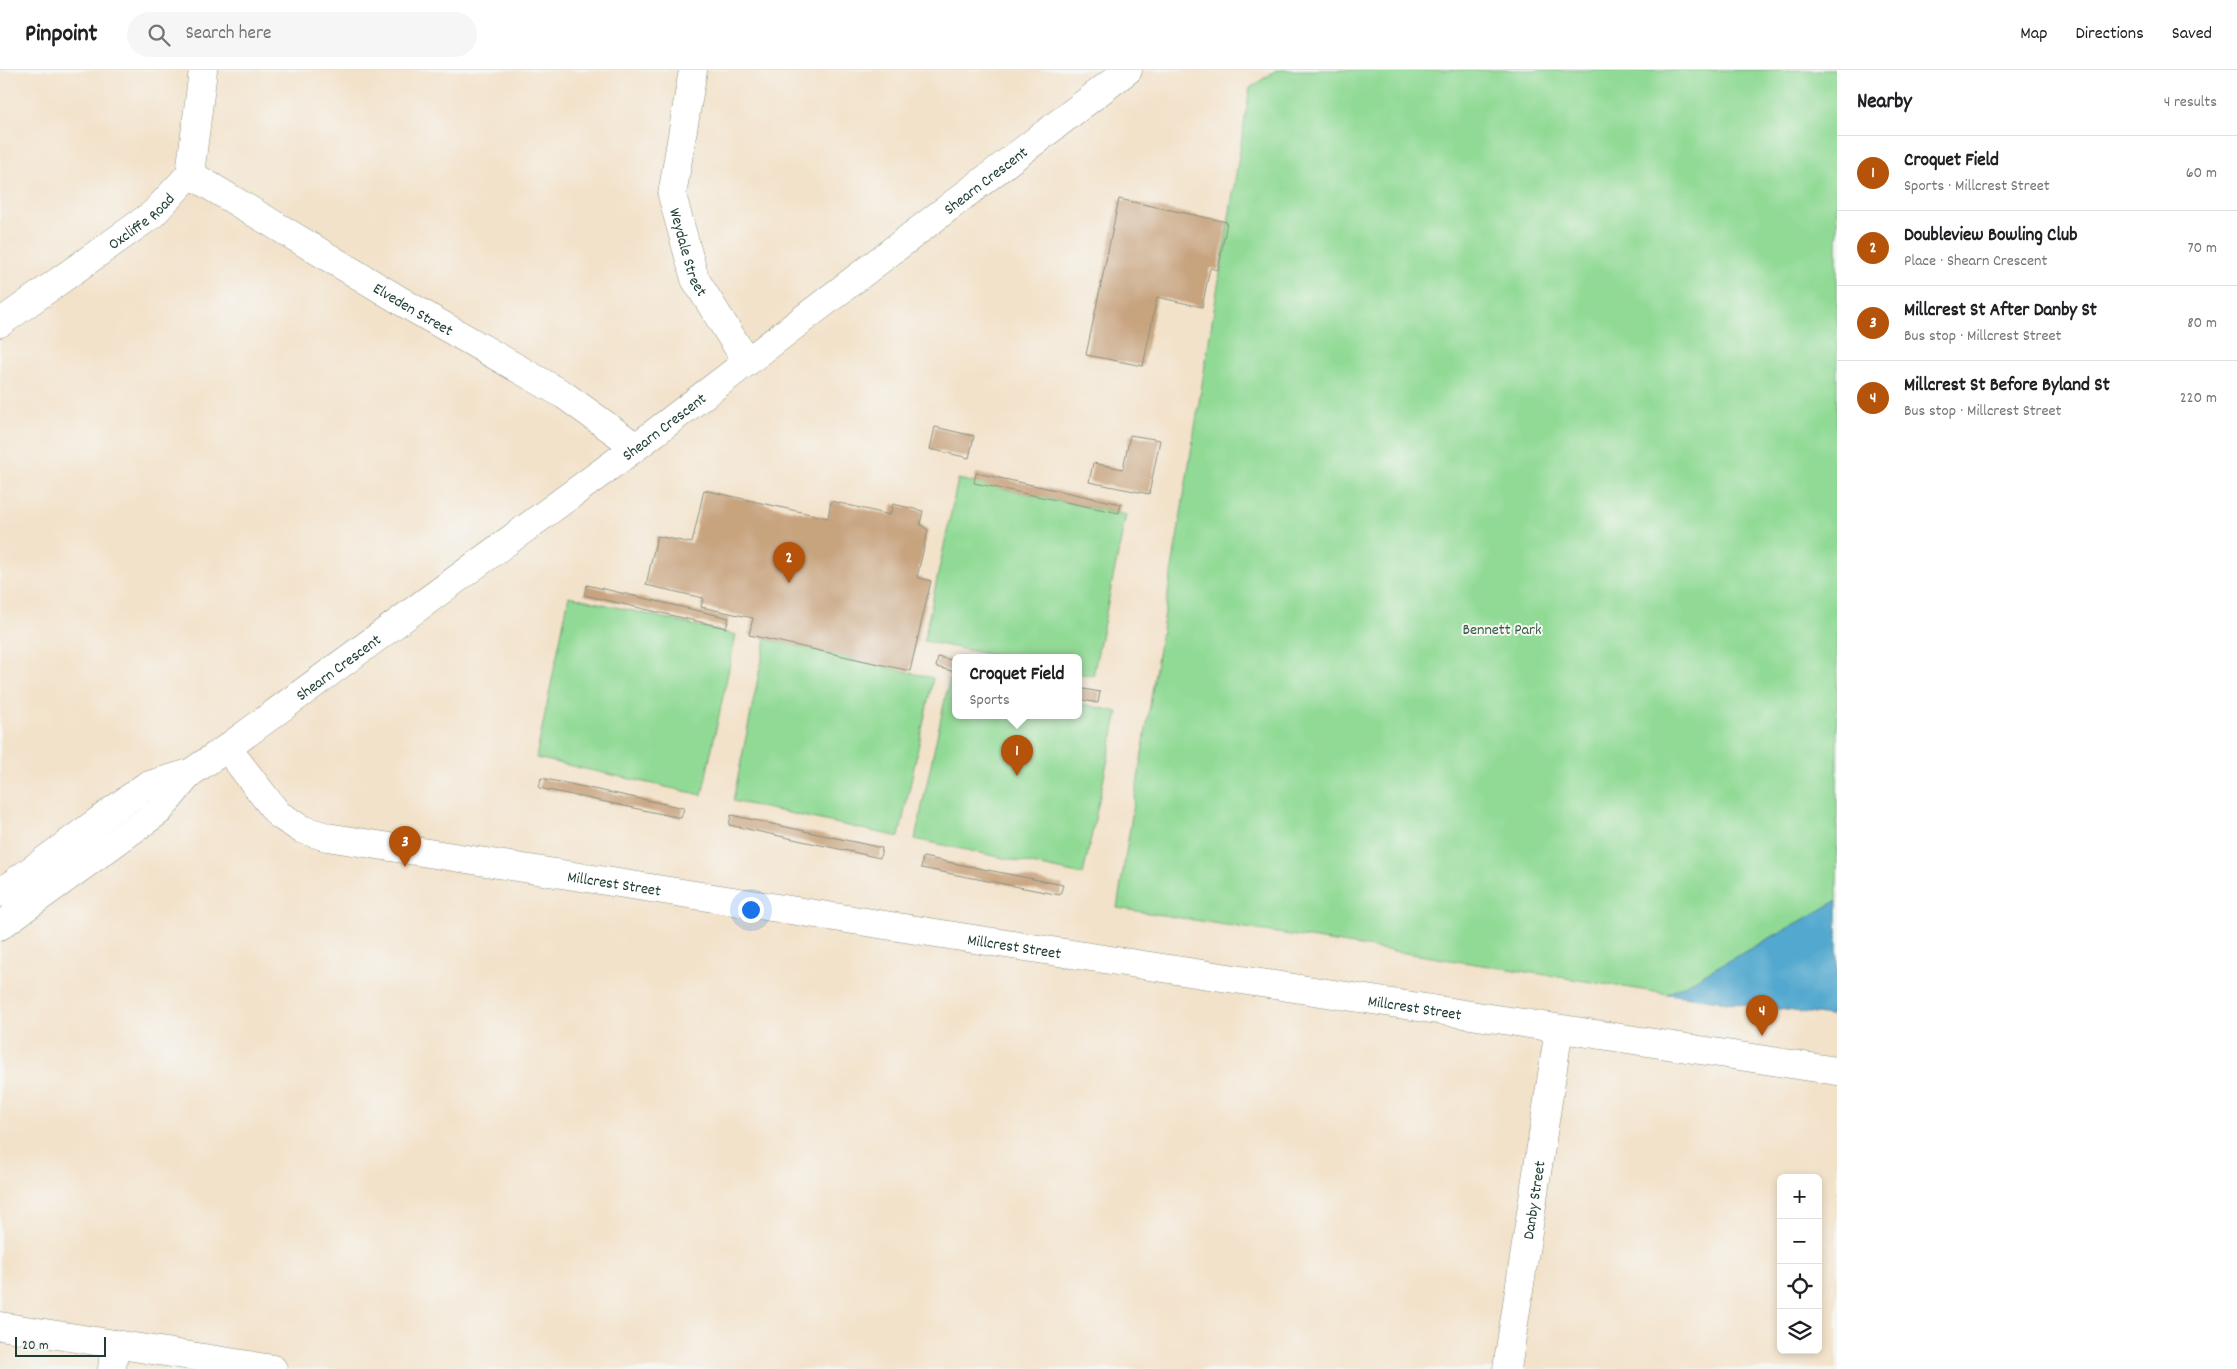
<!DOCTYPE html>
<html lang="en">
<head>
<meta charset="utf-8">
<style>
	:root { --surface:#fff; --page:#f6f6f6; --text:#202124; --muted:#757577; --line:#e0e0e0; --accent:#b45309 }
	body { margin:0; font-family:Dekko,sans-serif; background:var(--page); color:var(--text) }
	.controls { position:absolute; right:15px; bottom:15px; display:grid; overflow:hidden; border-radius:8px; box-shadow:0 2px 8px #0003 }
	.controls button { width:45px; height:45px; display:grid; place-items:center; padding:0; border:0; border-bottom:1px solid var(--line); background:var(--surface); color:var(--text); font:25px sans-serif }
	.scale { position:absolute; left:15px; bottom:12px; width:91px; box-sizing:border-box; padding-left:5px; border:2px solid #1f3d34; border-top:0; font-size:14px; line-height:18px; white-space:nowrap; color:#1f3d34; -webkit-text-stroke:4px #f6f6f2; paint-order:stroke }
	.you { position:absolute; left:750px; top:839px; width:18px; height:18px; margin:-12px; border:4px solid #fff; border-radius:50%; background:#1a73e8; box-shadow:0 0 0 8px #1a73e833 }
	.badge { display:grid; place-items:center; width:32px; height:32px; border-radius:50%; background:var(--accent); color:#fff; font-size:16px; font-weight:700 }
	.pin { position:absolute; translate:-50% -41px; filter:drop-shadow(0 1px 2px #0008) }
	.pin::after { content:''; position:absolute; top:26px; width:18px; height:15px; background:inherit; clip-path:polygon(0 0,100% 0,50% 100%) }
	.popup { position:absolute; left:952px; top:584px; width:130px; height:65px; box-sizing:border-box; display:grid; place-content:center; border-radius:8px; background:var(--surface); filter:drop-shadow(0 1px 4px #0005); font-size:16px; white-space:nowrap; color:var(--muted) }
	.popup b { font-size:19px; color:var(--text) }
	.popup::after { content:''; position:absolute; left:50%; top:100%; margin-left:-10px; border:10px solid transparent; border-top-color:var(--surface) }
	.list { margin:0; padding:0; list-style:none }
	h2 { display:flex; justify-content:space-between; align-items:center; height:65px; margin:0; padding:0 20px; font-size:21px }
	h2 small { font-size:16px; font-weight:400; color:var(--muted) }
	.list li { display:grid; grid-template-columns:32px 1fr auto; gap:15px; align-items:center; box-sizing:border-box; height:75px; padding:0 20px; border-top:1px solid var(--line) }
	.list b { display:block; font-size:19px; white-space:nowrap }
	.list p { margin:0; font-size:16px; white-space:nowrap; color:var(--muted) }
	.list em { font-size:16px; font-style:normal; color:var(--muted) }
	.icon { flex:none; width:28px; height:28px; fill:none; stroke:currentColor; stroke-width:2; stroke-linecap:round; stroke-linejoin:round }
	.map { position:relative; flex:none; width:1837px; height:1299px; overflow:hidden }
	header { display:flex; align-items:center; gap:30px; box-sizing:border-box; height:70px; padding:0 25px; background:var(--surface); border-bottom:1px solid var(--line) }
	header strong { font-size:24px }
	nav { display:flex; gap:28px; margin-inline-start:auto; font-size:18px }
	.search { width:350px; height:45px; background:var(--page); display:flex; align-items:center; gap:12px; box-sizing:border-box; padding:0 18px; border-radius:28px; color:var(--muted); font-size:19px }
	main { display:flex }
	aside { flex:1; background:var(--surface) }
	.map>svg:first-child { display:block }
	.green { fill:#91da95; stroke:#588c64 }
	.water { fill:#53a8cf; stroke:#397282 }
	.building { fill:#c7a37e }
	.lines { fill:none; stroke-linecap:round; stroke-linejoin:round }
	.street-casing { stroke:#89907f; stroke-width:29 }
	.secondary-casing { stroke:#89907f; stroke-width:29 }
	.street { stroke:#fff; stroke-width:28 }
	.secondary { stroke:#fff; stroke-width:28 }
	.labels { text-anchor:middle; stroke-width:4; stroke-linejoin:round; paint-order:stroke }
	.street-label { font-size:16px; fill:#1f3d34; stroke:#f6f6f2 }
	.park-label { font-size:16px; fill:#365c47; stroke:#f6f6f2 }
</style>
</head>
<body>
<header>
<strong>Pinpoint</strong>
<div class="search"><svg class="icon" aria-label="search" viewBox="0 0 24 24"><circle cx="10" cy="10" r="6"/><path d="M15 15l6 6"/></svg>Search here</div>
<nav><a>Map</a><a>Directions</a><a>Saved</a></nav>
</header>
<main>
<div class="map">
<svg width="1837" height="1299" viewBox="0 0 1837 1299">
	<rect width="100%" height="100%" fill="#f6f6f2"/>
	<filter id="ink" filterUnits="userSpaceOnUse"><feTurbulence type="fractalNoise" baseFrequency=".02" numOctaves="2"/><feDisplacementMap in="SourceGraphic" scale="10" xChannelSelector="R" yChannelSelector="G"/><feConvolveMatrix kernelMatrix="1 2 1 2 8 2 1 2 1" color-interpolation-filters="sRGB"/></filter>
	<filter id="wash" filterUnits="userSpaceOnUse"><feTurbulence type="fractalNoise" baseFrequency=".0096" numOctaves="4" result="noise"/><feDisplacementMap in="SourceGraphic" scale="20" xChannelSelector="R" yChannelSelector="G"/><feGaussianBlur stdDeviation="1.12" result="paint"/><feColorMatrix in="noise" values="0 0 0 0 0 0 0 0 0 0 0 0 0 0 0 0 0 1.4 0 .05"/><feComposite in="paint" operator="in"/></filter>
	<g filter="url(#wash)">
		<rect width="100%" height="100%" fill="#f3e2ca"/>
		<g class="green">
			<path d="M1276,0H1837V831L1668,924L1117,838L1250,18Z"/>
			<path d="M958,409L1126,445L1093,606L1078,603V587H1001L924,571Z"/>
			<path d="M569,526L736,565L702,725L536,688Z"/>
			<path d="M766,569L933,608L899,767L733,731Z"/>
			<path d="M950,606L956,608V645H1078V633L1118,642L1083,805L915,769Z"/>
		</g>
		<path class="water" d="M1837,831V947L1668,924Z"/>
		<g id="blocks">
			<g class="building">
				<path d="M1119,129L1227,152L1218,200L1210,198L1202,237L1157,227L1143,296L1086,285Z"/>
				<path d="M935,357L974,366L969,388L930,379Z"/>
				<path d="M1130,365L1160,370L1149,424L1089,412L1093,393L1123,399Z"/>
				<path d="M976,403L1121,434L1119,443L974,413Z"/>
				<path d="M704,420L828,448L831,431L890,445L893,434L923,441L920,454L928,460L917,507L931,511L910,601L749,565L753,548L701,537L703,528L646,515L657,466L692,473Z"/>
				<path d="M587,515L729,548L726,558L584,525Z"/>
				<path d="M938,587L956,591V602L936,597Z"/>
				<path d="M1078,618L1100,622L1098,633L1078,629Z"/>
				<path d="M541,708L684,738L681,748L539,718Z"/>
				<path d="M731,745L882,778L880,788L729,755Z"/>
				<path d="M923,787L1063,815L1060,825L921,798Z"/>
			</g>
		</g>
	</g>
	<g filter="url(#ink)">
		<use href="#blocks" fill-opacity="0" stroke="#89907f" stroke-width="1"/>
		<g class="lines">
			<g class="street-casing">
				<g id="street">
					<path id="s1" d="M693,0L672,125L695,209L747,292"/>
					<path id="s2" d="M190,104L416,240L564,325L636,377"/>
					<path id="s3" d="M0,253L153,144L190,104L203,0"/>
					<path id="s4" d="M227,678L278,744L301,759L327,767L980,870L1837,1001"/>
					<path id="s5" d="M0,823L146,716L190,703L227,678L636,377L1128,0"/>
					<path d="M0,856L159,741L190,703"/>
					<path d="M112,1299L115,1274"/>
					<path id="s6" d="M1507,1299L1559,959"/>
				</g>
			</g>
			<g class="secondary-casing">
				<path id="secondary" d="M0,1256L273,1299"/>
			</g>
			<use href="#street" class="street"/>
			<use href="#secondary" class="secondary"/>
		</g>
	</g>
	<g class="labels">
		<g class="street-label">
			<text dy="6" stroke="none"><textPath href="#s5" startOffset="1219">Shearn Crescent</textPath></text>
			<text dy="6" stroke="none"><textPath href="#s3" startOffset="174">Oxcliffe Road</textPath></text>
			<text dy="6" stroke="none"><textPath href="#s1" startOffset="186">Weydale Street</textPath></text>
			<text dy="6" stroke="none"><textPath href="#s2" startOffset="261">Elveden Street</textPath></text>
			<text dy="6" stroke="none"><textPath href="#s5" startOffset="814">Shearn Crescent</textPath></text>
			<text dy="6" stroke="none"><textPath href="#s5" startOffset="409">Shearn Crescent</textPath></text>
			<text dy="6" stroke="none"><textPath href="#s4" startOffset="429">Millcrest Street</textPath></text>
			<text dy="6" stroke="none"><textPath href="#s4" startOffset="834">Millcrest Street</textPath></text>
			<text dy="6" stroke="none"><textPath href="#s4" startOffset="1239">Millcrest Street</textPath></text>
			<text dy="6" stroke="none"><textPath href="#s6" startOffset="171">Danby Street</textPath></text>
		</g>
		<g class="park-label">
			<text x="1502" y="564">Bennett Park</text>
		</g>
	</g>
</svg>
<div class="controls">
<button>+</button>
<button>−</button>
<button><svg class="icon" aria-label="locate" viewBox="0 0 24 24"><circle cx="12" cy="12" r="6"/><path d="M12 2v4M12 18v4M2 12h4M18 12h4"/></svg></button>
<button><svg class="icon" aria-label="layers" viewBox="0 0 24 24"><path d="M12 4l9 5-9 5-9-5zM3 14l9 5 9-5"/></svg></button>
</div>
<div class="scale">20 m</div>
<div class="you"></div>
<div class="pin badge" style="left:1017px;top:706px">1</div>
<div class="popup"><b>Croquet Field</b>Sports</div>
<div class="pin badge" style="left:789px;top:513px">2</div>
<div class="pin badge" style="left:405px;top:797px">3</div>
<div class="pin badge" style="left:1762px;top:966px">4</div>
</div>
<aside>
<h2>Nearby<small>4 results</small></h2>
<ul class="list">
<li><span class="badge">1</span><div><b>Croquet Field</b><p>Sports · Millcrest Street</p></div><em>60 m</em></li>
<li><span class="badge">2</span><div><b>Doubleview Bowling Club</b><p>Place · Shearn Crescent</p></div><em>70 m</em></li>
<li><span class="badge">3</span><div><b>Millcrest St After Danby St</b><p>Bus stop · Millcrest Street</p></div><em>80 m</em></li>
<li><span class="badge">4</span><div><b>Millcrest St Before Byland St</b><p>Bus stop · Millcrest Street</p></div><em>220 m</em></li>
</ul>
</aside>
</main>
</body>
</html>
